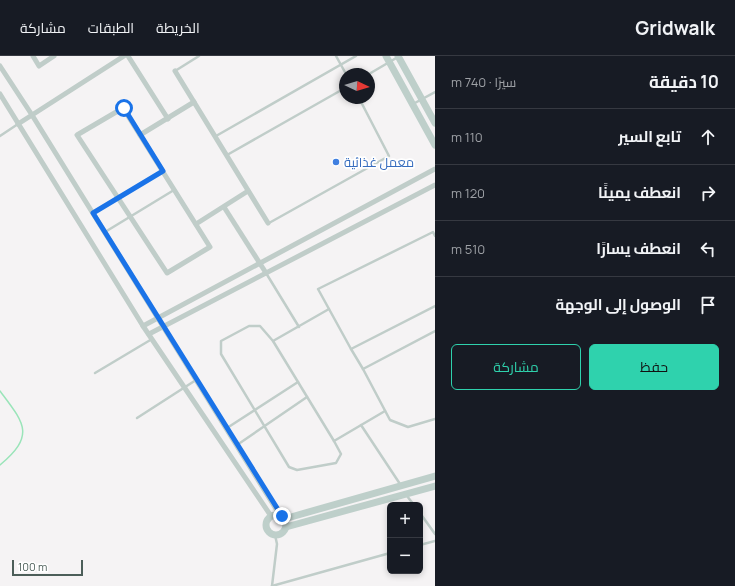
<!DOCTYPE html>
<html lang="ar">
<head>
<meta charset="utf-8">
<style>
	:root { --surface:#171b24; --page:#242831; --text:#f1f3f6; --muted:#9ea1a6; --line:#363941; --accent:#2fd2ad }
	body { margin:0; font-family:Manrope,Cairo,sans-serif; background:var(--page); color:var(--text); direction:rtl }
	.controls { position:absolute; right:12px; bottom:12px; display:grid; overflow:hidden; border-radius:6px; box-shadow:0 2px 6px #0003 }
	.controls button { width:36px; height:36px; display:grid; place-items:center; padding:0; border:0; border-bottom:1px solid var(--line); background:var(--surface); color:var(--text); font:20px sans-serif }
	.compass { position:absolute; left:339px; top:12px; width:36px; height:36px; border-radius:50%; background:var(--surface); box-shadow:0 2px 6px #0003; rotate:94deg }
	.scale { position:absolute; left:12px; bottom:10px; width:71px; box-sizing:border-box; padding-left:4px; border:2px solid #4c5e59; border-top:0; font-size:11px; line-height:14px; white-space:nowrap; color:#4c5e59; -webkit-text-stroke:3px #fff; paint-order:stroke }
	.stop { position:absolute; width:12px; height:12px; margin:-9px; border:3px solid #1a73e8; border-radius:50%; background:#fff }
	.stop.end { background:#1a73e8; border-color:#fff; box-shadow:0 1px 4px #0008 }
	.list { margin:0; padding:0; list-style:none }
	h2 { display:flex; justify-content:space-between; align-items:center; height:52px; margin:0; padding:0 16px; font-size:17px }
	h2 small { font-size:13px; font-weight:400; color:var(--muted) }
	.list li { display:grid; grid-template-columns:26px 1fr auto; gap:12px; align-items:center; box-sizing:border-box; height:56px; padding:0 16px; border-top:1px solid var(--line) }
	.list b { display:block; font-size:15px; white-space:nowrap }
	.list em { font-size:13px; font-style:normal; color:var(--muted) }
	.actions { display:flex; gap:8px; padding:12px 16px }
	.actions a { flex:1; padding:9px 0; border:1px solid var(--accent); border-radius:6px; text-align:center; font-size:14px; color:var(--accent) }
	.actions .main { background:var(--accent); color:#111 }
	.icon { flex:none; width:22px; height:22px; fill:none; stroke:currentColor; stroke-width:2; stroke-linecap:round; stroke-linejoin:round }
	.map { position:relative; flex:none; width:435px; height:530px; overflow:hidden; direction:ltr }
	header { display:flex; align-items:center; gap:24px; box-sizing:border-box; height:56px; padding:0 20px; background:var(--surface); border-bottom:1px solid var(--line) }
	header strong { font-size:19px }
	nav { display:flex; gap:22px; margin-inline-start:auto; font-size:14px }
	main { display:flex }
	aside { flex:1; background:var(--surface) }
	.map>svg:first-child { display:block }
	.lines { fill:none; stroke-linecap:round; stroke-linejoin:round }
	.stream { stroke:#9ae4b9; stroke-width:1.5 }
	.lane { stroke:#c0cdc9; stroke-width:2.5 }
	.street { stroke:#c0cdc9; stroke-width:5 }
	.secondary { stroke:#becfca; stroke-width:7 }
	.route { stroke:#1a73e8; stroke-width:5 }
	.shop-dot { fill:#3f7fe0; stroke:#fff; stroke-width:1.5 }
	.labels { text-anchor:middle; stroke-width:3.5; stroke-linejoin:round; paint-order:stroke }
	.shop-label { font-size:13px; fill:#366cbe; stroke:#fff; text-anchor:start }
</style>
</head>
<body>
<header>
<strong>Gridwalk</strong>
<nav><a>الخريطة</a><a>الطبقات</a><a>مشاركة</a></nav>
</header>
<main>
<aside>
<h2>10 دقيقة<small>سيرًا · 740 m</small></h2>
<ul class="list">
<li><svg class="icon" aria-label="ahead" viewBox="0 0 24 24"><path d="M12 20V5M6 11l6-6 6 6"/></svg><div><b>تابع السير</b></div><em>110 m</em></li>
<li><svg class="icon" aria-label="right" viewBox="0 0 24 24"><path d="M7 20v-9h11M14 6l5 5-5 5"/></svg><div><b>انعطف يمينًا</b></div><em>120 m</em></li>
<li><svg class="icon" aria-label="left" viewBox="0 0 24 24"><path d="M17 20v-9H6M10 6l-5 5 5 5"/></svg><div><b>انعطف يسارًا</b></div><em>510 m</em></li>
<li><svg class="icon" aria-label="arrive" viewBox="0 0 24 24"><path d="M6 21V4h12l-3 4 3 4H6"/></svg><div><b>الوصول إلى الوجهة</b></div></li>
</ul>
<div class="actions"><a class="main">حفظ</a><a>مشاركة</a></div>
</aside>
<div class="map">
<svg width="435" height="530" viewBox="0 0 435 530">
	<rect width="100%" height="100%" fill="#f5f3f4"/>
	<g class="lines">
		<path class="stream" d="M0,335C24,367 36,379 0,409"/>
		<g class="lane">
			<path d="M336,0L346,18"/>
			<path d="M175,15L199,0"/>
			<path d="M369,18L398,1"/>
			<path d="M413,48L435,36"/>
			<path d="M0,80L18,68"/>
			<path d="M216,80L356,0"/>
			<path d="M227,99L345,32"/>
			<path d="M93,157L163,115"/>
			<path d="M269,167L389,100L359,42"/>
			<path d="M105,176L174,134"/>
			<path d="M266,217L299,271"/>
			<path d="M435,250L351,293L363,313L435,275"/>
			<path d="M329,253L273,285L334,385L385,355"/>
			<path d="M273,285L260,270H249L221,285V298L289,411L297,414L336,407L341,398L334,385"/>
			<path d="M351,293L318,233L433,176L435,180"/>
			<path d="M363,313L390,364L408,371L435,363"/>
			<path d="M95,317L152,283"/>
			<path d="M137,362L196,324"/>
			<path d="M361,369L400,428"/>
			<path d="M227,372L298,326"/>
			<path d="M237,389L307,341"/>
			<path d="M407,440L414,449"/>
			<path d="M420,457L435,478"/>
			<path d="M420,489L435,485"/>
			<path d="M272,530L390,497"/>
			<path d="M272,530L277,488L275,479"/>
		</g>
		<g class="street">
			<path d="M33,0L39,10L54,0"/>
			<path d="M128,0L168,63"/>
			<path d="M0,10L32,59L281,461"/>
			<path d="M175,15L268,167"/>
			<path d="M0,38L143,270L271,460"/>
			<path d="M123,52L210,191L167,217L77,79Z"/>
			<path d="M18,68L124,0"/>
			<path d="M140,79L194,46"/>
			<path d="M224,151L266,217"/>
			<path d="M196,168L248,135"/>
			<path d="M143,270L435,113"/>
			<path d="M149,278L435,129"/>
		</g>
		<g class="secondary">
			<path d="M386,0L435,89"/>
			<path d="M398,0L435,67"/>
			<circle cx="276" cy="469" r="10"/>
			<path d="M284,463L435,420"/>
			<path d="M286,471L435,430"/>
		</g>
	</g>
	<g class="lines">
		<path class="route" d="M124,52L163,115L93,157L282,460"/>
	</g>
	<circle class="shop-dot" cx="336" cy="106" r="4"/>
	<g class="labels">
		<g class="shop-label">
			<text x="344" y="111">معمل غذائية</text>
		</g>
	</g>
</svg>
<div class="controls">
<button>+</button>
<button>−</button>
</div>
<svg class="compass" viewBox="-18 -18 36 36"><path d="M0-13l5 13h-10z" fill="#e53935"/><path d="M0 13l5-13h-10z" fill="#9ea1a6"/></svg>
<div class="scale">100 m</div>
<div class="stop" style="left:124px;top:52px"></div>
<div class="stop end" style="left:282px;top:460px"></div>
</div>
</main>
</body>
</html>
